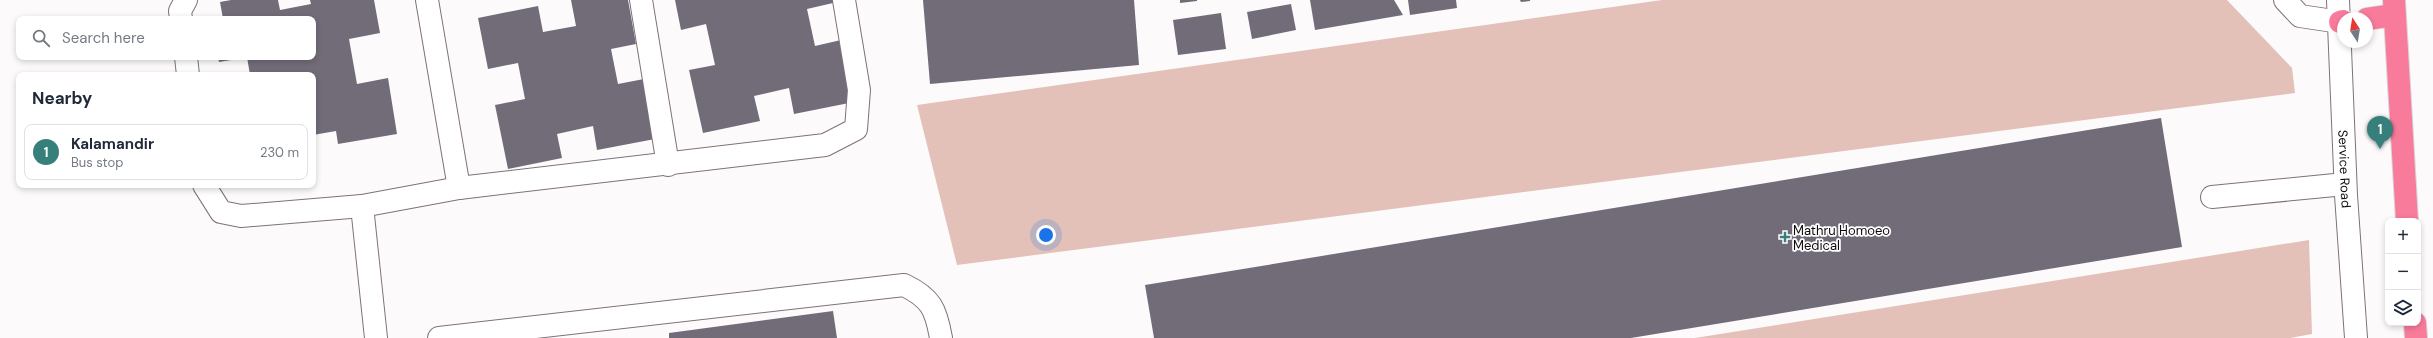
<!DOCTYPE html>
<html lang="en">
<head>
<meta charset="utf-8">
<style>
	:root { --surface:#fff; --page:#f6f6f7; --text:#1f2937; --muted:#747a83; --line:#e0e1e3; --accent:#367f7b }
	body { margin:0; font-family:"DM Sans",sans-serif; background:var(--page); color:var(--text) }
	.controls { position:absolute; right:12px; bottom:12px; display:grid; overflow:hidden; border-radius:8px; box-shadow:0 2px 6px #0003 }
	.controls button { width:36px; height:36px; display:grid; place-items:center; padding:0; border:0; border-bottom:1px solid var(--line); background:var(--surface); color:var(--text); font:20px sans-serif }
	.compass { position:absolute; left:2337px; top:12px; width:36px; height:36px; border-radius:50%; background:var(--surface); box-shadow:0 2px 6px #0003; rotate:348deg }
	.you { position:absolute; left:1046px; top:235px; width:14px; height:14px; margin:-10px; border:3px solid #fff; border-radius:50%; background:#1a73e8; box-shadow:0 0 0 6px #1a73e833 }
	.badge { display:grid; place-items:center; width:26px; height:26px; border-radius:50%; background:var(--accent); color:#fff; font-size:13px; font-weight:700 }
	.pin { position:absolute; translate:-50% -33px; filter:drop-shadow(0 1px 2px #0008) }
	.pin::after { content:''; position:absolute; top:21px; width:14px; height:12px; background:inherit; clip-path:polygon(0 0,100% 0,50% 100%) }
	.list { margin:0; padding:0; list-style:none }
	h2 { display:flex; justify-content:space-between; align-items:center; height:52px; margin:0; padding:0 16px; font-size:17px }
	h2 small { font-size:13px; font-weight:400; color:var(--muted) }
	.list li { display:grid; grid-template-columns:26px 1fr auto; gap:12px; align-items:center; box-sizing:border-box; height:56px; margin:0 8px 8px; padding:0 8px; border:1px solid var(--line); border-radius:8px }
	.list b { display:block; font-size:15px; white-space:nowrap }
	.list p { margin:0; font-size:13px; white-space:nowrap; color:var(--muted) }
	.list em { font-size:13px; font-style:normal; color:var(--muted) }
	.icon { flex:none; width:22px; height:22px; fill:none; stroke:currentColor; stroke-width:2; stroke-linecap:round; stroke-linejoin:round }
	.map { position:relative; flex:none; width:2433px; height:338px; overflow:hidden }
	.search { position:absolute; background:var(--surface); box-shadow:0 2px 6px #0003; left:16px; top:16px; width:300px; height:44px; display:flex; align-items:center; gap:10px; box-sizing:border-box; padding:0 14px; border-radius:8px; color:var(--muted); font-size:15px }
	.panel { position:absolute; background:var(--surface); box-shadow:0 2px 6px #0003; left:16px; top:72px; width:300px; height:116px; border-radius:8px }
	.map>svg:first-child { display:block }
	.green { fill:#e3c1b8 }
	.building { fill:#726c79 }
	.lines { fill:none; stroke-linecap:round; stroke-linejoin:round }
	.lane-casing { stroke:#7f717b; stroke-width:24 }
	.street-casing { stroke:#7f717b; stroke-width:24 }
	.secondary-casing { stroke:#7f717b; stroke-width:24 }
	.highway-casing { stroke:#d8d8d8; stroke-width:24 }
	.lane { stroke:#fff; stroke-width:22 }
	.street { stroke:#fff; stroke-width:22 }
	.secondary { stroke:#fff; stroke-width:22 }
	.highway { stroke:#f97b9b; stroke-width:22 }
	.poi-dot { fill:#367f7b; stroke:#fff; stroke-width:1.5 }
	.labels { text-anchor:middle; stroke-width:3.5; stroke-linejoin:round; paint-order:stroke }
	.street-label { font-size:13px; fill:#0e0a0d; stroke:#fff }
	.poi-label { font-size:13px; fill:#0e0a0d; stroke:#fff; text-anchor:start }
</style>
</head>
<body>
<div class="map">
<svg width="2433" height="338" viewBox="0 0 2433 338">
	<rect width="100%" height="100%" fill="#fdfafc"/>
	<g class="green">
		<path d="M1662,0H2227L2292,68L2295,93L957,265L917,105Z"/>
		<path d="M2309,240L2312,334L2290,338H1695Z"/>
	</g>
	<g class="building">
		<path d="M231,0H278L280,10L311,4L310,0H374L380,33L349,39L357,84L388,78L397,134L338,144L336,131L313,135V75H250L247,57H313V19H223L220,2Z"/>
		<path d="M571,0H628L636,44L611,49L618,84L644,79L655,139L597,150L593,126L557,134L562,158L508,169L495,105L525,99L518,63L488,69L478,18L538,6L543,32L576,26Z"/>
		<path d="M675,0H833V3L807,9L815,46L841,40L854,102L794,114L789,88L754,96L760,121L703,133L689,70L715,65L706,24L681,30Z"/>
		<path d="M923,0H1134L1139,65L930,84Z"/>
		<path d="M1180,0H1197V1L1180,3Z"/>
		<path d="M1310,0H1394L1403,15L1315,30Z"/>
		<path d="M1408,0H1456L1457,8L1410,15Z"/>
		<path d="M1520,0H1530V1L1521,2Z"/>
		<path d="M1291,4L1296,30L1252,39L1247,12Z"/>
		<path d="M1221,13L1226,49L1178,55L1173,20Z"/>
		<path d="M218,57H242L243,58L219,62Z"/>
		<path d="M2161,118L2182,247L1631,338H1154L1145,285Z"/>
		<path d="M833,311L837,338H669V333Z"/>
	</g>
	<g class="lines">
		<g class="lane-casing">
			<g id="lane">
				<path d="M427,0L459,188"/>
				<path d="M641,0L668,165"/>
				<path d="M181,19L180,11L186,0"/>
				<path d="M186,57L188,75"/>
				<path d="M204,185L221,212L241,216L362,206L459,188L825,145L856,129L859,90L844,0"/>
				<path d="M362,206L376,338"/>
				<path d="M439,338L904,285C931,298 936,309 941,338"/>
			</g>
		</g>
		<g class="street-casing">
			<path id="street" d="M2212,197L2345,184"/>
		</g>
		<g class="secondary-casing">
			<g id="secondary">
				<path d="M2285,0L2300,16L2340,22"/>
				<path id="s1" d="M2338,0L2346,195L2356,338"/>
			</g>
		</g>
		<g class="highway-casing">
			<g id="highway">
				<path d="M2394,0L2407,221"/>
				<path d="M2367,19L2394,15"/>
				<path d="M2340,22L2343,21"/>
				<path d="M2415,323L2416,338"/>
			</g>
		</g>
		<use href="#lane" class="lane"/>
		<use href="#street" class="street"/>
		<use href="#secondary" class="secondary"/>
		<use href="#highway" class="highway"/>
	</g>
	<path class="poi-dot" d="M1783 231h4v4h4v4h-4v4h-4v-4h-4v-4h4z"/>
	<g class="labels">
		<g class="street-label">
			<text dy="5" stroke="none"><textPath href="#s1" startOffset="169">Service Road</textPath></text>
		</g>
		<g class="poi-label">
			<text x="1793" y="235">Mathru Homoeo<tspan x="1793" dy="15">Medical</tspan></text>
		</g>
	</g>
</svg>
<div class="controls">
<button>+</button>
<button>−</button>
<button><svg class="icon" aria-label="layers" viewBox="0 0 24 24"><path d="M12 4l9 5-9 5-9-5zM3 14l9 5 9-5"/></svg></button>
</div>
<svg class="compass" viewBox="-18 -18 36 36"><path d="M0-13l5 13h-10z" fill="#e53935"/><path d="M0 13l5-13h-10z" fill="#747a83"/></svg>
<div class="you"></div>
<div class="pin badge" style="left:2380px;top:149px">1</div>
<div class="search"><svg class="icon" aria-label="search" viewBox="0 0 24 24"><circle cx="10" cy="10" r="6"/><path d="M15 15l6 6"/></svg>Search here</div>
<section class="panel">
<h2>Nearby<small></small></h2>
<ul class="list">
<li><span class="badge">1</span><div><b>Kalamandir</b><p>Bus stop</p></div><em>230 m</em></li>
</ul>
</section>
</div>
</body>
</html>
